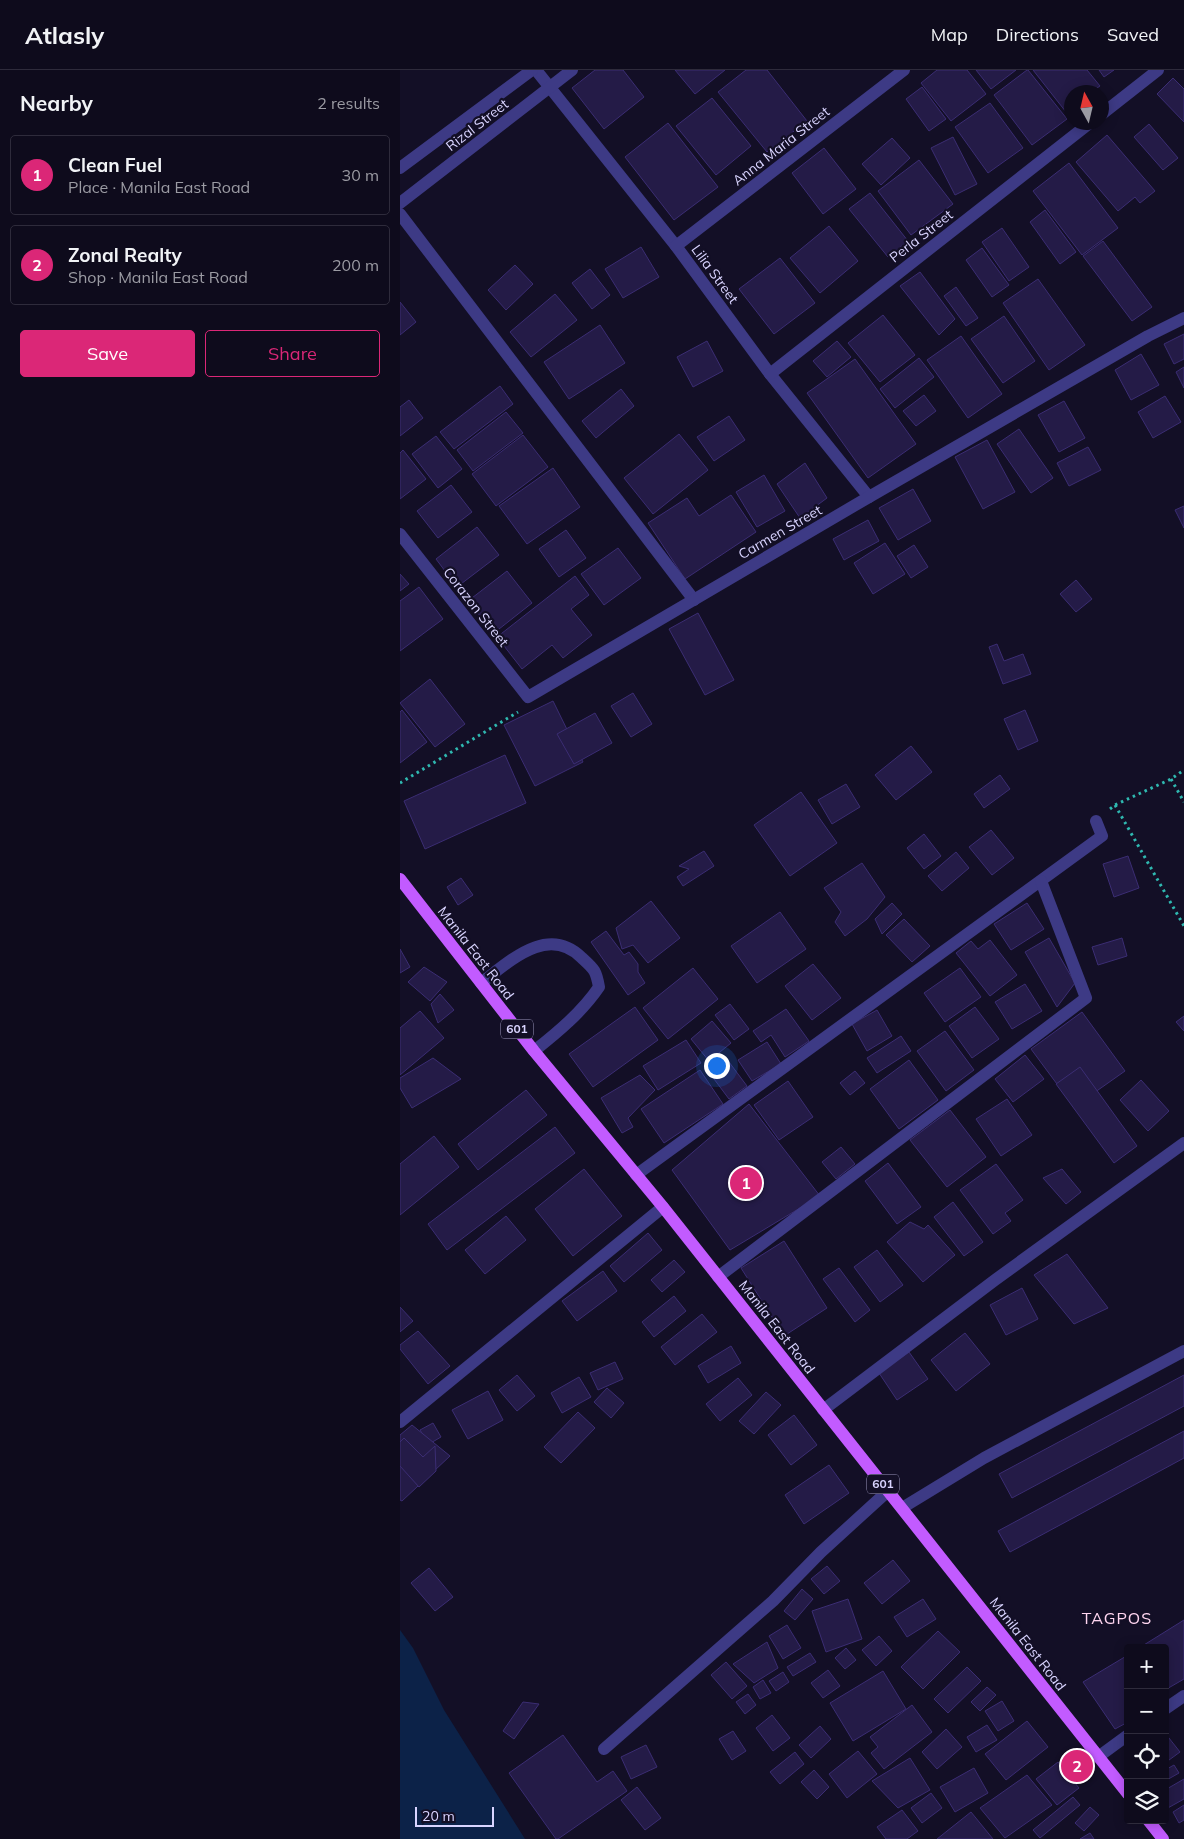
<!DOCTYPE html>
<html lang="en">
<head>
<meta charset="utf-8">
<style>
	:root { --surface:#0e0b1c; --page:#171425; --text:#f1f3f6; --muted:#9b9ba3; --line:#2e2b3b; --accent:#db2777 }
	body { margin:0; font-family:Mulish,sans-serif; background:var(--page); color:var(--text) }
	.controls { position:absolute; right:15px; bottom:15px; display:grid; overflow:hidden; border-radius:5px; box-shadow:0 2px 12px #0003 }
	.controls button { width:45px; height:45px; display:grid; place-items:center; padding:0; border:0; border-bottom:1px solid var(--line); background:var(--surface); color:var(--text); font:25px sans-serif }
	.compass { position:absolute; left:664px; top:15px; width:45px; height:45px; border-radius:50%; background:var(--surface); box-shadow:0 2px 12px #0003; rotate:352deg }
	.scale { position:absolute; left:15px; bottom:12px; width:79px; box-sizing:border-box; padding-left:5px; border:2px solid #d9d4ff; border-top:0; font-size:14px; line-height:18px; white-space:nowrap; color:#d9d4ff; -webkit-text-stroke:4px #130f26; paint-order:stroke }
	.you { position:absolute; left:316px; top:995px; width:18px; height:18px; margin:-12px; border:4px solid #fff; border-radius:50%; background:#1a73e8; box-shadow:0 0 0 8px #1a73e833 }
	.badge { display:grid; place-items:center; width:32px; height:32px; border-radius:50%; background:var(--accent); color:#fff; font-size:16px; font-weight:700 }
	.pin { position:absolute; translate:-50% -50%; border:2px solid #fff; box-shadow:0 1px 5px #0006 }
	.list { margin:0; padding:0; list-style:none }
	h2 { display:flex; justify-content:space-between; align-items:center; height:65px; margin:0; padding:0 20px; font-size:21px }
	h2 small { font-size:16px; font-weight:400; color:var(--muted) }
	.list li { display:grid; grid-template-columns:32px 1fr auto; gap:15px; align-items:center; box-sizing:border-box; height:80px; margin:0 10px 10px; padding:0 10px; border:1px solid var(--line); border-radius:5px }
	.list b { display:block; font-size:19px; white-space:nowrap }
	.list p { margin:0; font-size:16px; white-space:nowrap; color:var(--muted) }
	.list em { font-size:16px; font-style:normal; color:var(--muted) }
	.actions { display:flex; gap:10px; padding:15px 20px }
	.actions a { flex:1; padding:11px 0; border:1px solid var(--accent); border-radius:5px; text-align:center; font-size:18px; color:var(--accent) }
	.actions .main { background:var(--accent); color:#fff }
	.icon { flex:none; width:28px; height:28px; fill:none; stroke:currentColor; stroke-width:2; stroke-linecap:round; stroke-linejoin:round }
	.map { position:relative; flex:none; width:784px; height:1769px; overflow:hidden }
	header { display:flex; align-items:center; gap:30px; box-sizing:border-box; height:70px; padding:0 25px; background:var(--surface); border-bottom:1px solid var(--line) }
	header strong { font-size:24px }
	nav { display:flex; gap:28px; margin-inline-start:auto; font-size:18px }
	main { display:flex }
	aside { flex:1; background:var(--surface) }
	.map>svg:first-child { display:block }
	.water { fill:#0c2248 }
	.building { fill:#241b47; stroke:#3b2d73 }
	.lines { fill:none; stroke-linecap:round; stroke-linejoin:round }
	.path { stroke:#2fb8b0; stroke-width:3; stroke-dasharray:2.5 4; stroke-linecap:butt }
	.minor { stroke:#3d3a85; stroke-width:12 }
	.major { stroke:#c25bff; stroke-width:12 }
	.labels { text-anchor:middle; stroke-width:4.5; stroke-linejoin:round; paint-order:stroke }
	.shield { fill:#130f26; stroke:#9e99be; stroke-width:1 }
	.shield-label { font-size:12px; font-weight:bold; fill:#d9d4ff }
	.street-label { font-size:14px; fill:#d9d4ff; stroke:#130f26 }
	.quarter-label { font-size:16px; letter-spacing:1px; fill:#ffd6f0; stroke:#130f26 }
</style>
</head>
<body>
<header>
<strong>Atlasly</strong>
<nav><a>Map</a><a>Directions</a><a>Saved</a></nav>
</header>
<main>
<aside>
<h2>Nearby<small>2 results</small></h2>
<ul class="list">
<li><span class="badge">1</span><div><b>Clean Fuel</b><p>Place · Manila East Road</p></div><em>30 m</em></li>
<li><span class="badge">2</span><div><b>Zonal Realty</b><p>Shop · Manila East Road</p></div><em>200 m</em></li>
</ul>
<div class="actions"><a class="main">Save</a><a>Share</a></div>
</aside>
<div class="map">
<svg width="784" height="1769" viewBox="0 0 784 1769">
	<rect width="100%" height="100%" fill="#130f26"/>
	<path class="water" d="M0,1560L13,1578L44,1640L125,1769H0Z"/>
	<g class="building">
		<path d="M195,0H223L244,27L204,59L172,18Z"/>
		<path d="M275,0H325L295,24Z"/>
		<path d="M346,0H367L407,51L367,82L318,22Z"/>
		<path d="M537,0H567L586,24L551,51L521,13Z"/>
		<path d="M576,0H616L591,19Z"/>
		<path d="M627,0H628L667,49L632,75L594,25Z"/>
		<path d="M633,0H687L700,16L691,22H672V38L666,42Z"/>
		<path d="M699,0H714L704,7Z"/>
		<path d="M773,8L784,19V52L757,24Z"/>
		<path d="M522,17L546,49L529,61L506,29Z"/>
		<path d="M312,28L351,76L316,105L276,56Z"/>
		<path d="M590,33L623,78L588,103L555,57Z"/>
		<path d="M268,53L318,117L274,150L225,87Z"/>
		<path d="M749,54L778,88L763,100L734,67Z"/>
		<path d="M707,65L755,121L740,133L735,127L718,141L676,92Z"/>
		<path d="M553,67L577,114L555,125L531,78Z"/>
		<path d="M492,68L510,88L481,115L462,94Z"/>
		<path d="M424,78L456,119L423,144L392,103Z"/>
		<path d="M519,90L553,134L511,165L478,121Z"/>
		<path d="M669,93L718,158L682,185L633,121Z"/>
		<path d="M470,123L508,171L488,187L449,139Z"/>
		<path d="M645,140L676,182L660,194L630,152Z"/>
		<path d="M429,156L458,191L420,223L390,188Z"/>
		<path d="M602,158L629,197L609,211L582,172Z"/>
		<path d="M703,171L752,237L732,251L683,186Z"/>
		<path d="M241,177L259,207L223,228L205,199Z"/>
		<path d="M582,178L609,215L592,227L566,190Z"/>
		<path d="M380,188L415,233L374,264L339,219Z"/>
		<path d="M115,195L133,214L106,240L88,220Z"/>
		<path d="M190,199L210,225L192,239L172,213Z"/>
		<path d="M520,202L555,249L539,265L500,216Z"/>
		<path d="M638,209L685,275L649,300L603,233Z"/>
		<path d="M556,217L578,248L566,256L544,226Z"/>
		<path d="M155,224L177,250L131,287L110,262Z"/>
		<path d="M0,232L16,252L0,265Z"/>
		<path d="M483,245L515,285L480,312L448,273Z"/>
		<path d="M604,246L635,291L603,313L571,269Z"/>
		<path d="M200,255L225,293L169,329L144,292Z"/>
		<path d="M784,264V289L774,294L764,274Z"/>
		<path d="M561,266L602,324L568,348L527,290Z"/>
		<path d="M307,271L323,301L293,317L277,287Z"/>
		<path d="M437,271L451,287L427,307L413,291Z"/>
		<path d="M741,284L759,315L731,330L715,300Z"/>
		<path d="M519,288L534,307L495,338L480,319Z"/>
		<path d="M455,289L516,374L468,408L407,323Z"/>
		<path d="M784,297V318L776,302Z"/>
		<path d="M100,316L113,334L54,379L40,362Z"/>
		<path d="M221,319L234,336L196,368L182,351Z"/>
		<path d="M524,325L536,341L516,356L503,341Z"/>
		<path d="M765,326L781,352L753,368L738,342Z"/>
		<path d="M9,330L23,348L0,366V337Z"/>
		<path d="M664,331L685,368L659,382L638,345Z"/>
		<path d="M106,342L123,363L73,401L57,380Z"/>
		<path d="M329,346L345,370L314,391L297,367Z"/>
		<path d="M619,359L653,408L631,423L597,374Z"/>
		<path d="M279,364L308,400L253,444L224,408Z"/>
		<path d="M123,365L148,397L96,436L72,404Z"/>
		<path d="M36,366L62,399L38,418L12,384Z"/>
		<path d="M587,370L615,422L583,439L555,387Z"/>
		<path d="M688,377L701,400L669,416L657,393Z"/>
		<path d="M3,380L26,409L0,429V383Z"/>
		<path d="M405,393L427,428L400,448L377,414Z"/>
		<path d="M153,398L180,437L127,474L99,436Z"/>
		<path d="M364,405L385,441L357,457L336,422Z"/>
		<path d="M51,415L72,442L38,468L17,441Z"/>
		<path d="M513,419L531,451L498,470L479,438Z"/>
		<path d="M331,425L356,462L285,509L248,453L287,428L299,446Z"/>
		<path d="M784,436V458L775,440Z"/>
		<path d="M468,450L479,471L444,490L433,469Z"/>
		<path d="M77,457L99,485L57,517L36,489Z"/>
		<path d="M166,460L186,488L159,507L139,479Z"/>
		<path d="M485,473L505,504L473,524L454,493Z"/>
		<path d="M514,475L528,497L511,508L497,486Z"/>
		<path d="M218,478L241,508L204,535L181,504Z"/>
		<path d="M107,501L132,533L94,563L68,531Z"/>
		<path d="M0,504L9,514L0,521Z"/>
		<path d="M175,506L189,525L171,539L192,565L163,588L152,575L122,599L97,567Z"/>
		<path d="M676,510L692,529L676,542L660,524Z"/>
		<path d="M19,517L43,549L0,581V531Z"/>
		<path d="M298,543L334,610L305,625L269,559Z"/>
		<path d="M597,574L604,591L623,584L631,604L603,614L589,577Z"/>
		<path d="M30,609L65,654L35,677L0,633Z"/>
		<path d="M233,623L252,654L231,667L211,636Z"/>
		<path d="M153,631L183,692L135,716L104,655Z"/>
		<path d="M2,640L27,672L0,693V642Z"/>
		<path d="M625,640L638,671L618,680L604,649Z"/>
		<path d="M195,643L212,673L174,694L157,664Z"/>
		<path d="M511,676L532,702L496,730L475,705Z"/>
		<path d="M105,685L126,733L25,779L4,731Z"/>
		<path d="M600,705L610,719L584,738L574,724Z"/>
		<path d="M446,714L460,737L432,754L418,730Z"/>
		<path d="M401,722L437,773L390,806L354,755Z"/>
		<path d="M591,760L614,788L592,805L569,777Z"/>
		<path d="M524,764L541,786L524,799L507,778Z"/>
		<path d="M304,781L314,796L283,816L277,807L289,799L279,796Z"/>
		<path d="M556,782L569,798L542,821L528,806Z"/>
		<path d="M728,786L739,818L714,827L703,794Z"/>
		<path d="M462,793L485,827L467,849L445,866L435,852L441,842L424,818Z"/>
		<path d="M61,808L73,825L58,835L47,817Z"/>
		<path d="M251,831L280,868L248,893L233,875L222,879L216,858Z"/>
		<path d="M492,833L502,844L482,864L475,849Z"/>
		<path d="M627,833L644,859L611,880L594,854Z"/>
		<path d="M380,842L406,879L357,913L331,876Z"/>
		<path d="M504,849L530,876L512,892L486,865Z"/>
		<path d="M206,861L224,885L229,882L238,894V902L245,913L228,925L191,872Z"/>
		<path d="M649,868L675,913L657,937L625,882Z"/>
		<path d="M722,868L727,886L698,895L692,877Z"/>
		<path d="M590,870L617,905L590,926L556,883L571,871L578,879Z"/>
		<path d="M0,879L10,897L0,903Z"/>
		<path d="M413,894L441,928L412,950L385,916Z"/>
		<path d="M24,897L47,912L30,931L8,912Z"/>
		<path d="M293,898L318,929L268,969L243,938Z"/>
		<path d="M560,898L581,927L545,952L524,923Z"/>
		<path d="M625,914L642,941L612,959L595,932Z"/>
		<path d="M40,924L54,940L38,953L31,934Z"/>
		<path d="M330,934L349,959L334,970L315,945Z"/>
		<path d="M235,937L258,970L193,1017L169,984Z"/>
		<path d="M575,937L599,969L572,988L549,956Z"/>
		<path d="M386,939L409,971L385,987L371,965L361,972L353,961Z"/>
		<path d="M477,940L492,966L467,981L452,954Z"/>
		<path d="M20,941L44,968L0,1005V958Z"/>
		<path d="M682,942L725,1001L674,1037L631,979Z"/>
		<path d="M784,946V961L776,952Z"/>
		<path d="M312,951L331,973L309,991L291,969Z"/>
		<path d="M545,961L574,1000L546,1021L517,981Z"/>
		<path d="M501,966L511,981L477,1003L467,988Z"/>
		<path d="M286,970L301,993L258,1020L243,996Z"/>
		<path d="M367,972L381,994L352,1011L338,990Z"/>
		<path d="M625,985L644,1009L613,1032L595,1009Z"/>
		<path d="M33,988L61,1009L12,1038L0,1018V1008Z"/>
		<path d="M326,988L347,1016L329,1029L308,1001Z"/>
		<path d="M509,990L538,1030L499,1059L470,1019Z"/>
		<path d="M680,997L737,1076L714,1093L656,1014Z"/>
		<path d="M300,1000L323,1034L264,1073L241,1039Z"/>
		<path d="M455,1001L465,1013L450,1025L440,1013Z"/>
		<path d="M240,1005L255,1020L228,1048L233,1057L222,1063L201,1028Z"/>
		<path d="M741,1010L769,1041L748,1061L720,1030Z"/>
		<path d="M388,1011L413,1047L379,1070L354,1035Z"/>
		<path d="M126,1020L147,1045L78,1100L58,1074Z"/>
		<path d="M607,1029L632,1065L601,1086L576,1049Z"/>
		<path d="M349,1034L420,1126L330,1180L272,1100Z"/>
		<path d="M550,1040L586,1087L547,1117L510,1070Z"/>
		<path d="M155,1057L175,1083L47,1180L28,1154Z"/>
		<path d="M34,1066L59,1097L0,1145V1094Z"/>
		<path d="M441,1077L455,1094L436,1109L422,1092Z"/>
		<path d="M488,1093L521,1137L497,1154L465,1111Z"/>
		<path d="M596,1094L623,1130L605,1143L611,1151L593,1164L560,1120Z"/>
		<path d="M184,1099L222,1146L173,1186L135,1139Z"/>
		<path d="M662,1099L681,1122L666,1134L643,1108Z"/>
		<path d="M553,1132L583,1172L564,1186L534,1147Z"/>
		<path d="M106,1146L126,1170L85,1204L65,1180Z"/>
		<path d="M510,1152L524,1159L528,1155L555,1185L523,1212L487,1172Z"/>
		<path d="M248,1163L262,1180L224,1212L210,1196Z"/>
		<path d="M384,1171L427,1238L384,1266L341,1198Z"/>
		<path d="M477,1180L503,1215L480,1232L454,1197Z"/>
		<path d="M667,1184L708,1238L674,1254L634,1205Z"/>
		<path d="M274,1190L285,1202L262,1222L251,1210Z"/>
		<path d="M439,1198L470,1240L455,1252L423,1209Z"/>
		<path d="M203,1201L217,1221L177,1251L162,1231Z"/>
		<path d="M622,1218L638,1249L606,1265L590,1235Z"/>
		<path d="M274,1226L286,1241L254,1267L242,1252Z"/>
		<path d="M0,1237L13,1251L0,1262Z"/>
		<path d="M302,1244L317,1262L275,1295L261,1277Z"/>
		<path d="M18,1261L50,1296L28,1314L0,1279V1275Z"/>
		<path d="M565,1263L590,1294L556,1321L531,1290Z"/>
		<path d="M331,1276L341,1293L308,1313L298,1296Z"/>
		<path d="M509,1282L528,1309L497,1330L479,1303Z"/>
		<path d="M215,1292L223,1309L198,1320L190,1303Z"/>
		<path d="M117,1305L135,1326L117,1341L99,1320Z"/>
		<path d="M784,1305V1336L612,1428L599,1404Z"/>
		<path d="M179,1307L191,1327L162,1343L151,1323Z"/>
		<path d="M338,1308L352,1325L320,1351L306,1334Z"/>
		<path d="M207,1318L224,1333L211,1348L194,1332Z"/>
		<path d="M88,1321L103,1350L68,1369L52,1340Z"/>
		<path d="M366,1322L381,1335L354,1364L339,1351Z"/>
		<path d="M178,1342L195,1358L161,1393L144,1377Z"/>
		<path d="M394,1345L417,1375L391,1395L368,1365Z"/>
		<path d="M33,1353L41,1367L29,1374L20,1360Z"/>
		<path d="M12,1355L50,1386L2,1431L0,1430V1365Z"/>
		<path d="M784,1361V1388L610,1482L598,1461Z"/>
		<path d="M4,1368L23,1387L35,1376L36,1401L19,1417L0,1396V1372Z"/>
		<path d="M429,1395L449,1423L404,1454L385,1425Z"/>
		<path d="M493,1490L510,1511L482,1534L464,1513Z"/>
		<path d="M427,1496L440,1511L424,1524L411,1509Z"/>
		<path d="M29,1498L53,1527L35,1541L11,1513Z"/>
		<path d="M402,1519L413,1529L395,1550L384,1541Z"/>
		<path d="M448,1529L462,1569L426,1582L412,1541Z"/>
		<path d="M523,1529L536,1549L507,1567L494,1547Z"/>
		<path d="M784,1550V1609L765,1620V1578H739Z"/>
		<path d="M387,1555L401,1578L383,1589L369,1566Z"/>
		<path d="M538,1561L560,1582L523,1619L501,1597Z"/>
		<path d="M479,1566L492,1581L476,1596L462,1580Z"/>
		<path d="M367,1572L378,1598L354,1613L333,1594Z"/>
		<path d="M446,1578L456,1590L445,1599L435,1588Z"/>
		<path d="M410,1583L416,1592L393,1606L387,1597Z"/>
		<path d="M728,1585V1652L715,1659L683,1612Z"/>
		<path d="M326,1592L347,1616L332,1629L311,1605Z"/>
		<path d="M567,1597L581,1611L548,1643L534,1629Z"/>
		<path d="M428,1600L440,1616L423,1628L411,1613Z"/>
		<path d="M483,1601L506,1639L453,1671L430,1633Z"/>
		<path d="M383,1602L389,1612L376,1621L369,1611Z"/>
		<path d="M363,1610L371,1623L360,1629L353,1617Z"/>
		<path d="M587,1617L596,1625L580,1641L571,1632Z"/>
		<path d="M348,1624L356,1635L345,1644L336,1632Z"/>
		<path d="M602,1631L614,1651L598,1661L585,1641Z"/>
		<path d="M123,1632L139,1634L114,1669L103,1661Z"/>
		<path d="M512,1635L532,1662L484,1699L471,1683L478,1677L470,1667Z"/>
		<path d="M372,1645L390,1668L373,1681L356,1658Z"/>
		<path d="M627,1651L648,1677L606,1710L585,1684Z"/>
		<path d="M587,1655L597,1670L576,1682L567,1667Z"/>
		<path d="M420,1656L431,1669L411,1688L399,1675Z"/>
		<path d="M546,1659L562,1677L537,1699L522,1682Z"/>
		<path d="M333,1661L346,1681L332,1690L319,1669Z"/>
		<path d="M765,1663L780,1682L765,1693Z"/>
		<path d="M163,1665L197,1712L213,1701L227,1721L158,1769H156L109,1703Z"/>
		<path d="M246,1675L257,1697L231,1709L221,1687Z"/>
		<path d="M458,1681L477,1704L447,1728L429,1704Z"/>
		<path d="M395,1682L404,1694L380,1714L370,1702Z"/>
		<path d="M510,1688L530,1720L498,1738L472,1711Z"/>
		<path d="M658,1692L679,1718L657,1735L636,1709Z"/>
		<path d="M774,1695L779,1703L765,1711V1700Z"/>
		<path d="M574,1698L588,1723L555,1742L540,1717Z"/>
		<path d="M414,1700L429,1717L417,1729L401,1712Z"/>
		<path d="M627,1705L652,1735L605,1768L580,1738Z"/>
		<path d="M784,1709V1729L766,1739L765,1720Z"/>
		<path d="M237,1717L261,1748L245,1760L221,1730Z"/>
		<path d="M531,1723L542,1738L522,1753L511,1738Z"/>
		<path d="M673,1727L680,1735L640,1768L633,1760Z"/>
		<path d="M784,1735V1750L779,1753L773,1742Z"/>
		<path d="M690,1737L699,1745L684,1761L675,1753Z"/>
		<path d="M502,1740L518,1761L507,1769H486L477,1757Z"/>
		<path d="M571,1742L593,1769H537Z"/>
		<path d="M690,1763L694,1769H680Z"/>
	</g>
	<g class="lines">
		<g class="path">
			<path d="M771,709L784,732"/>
			<path d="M0,713L118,642"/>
			<path d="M715,735L784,856"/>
			<path d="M710,739L715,735L771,709L784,700"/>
		</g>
		<g class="minor">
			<path d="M136,0L276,176L370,304L469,427"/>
			<path d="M702,44L758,0"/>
			<path d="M0,98L132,0"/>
			<path d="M0,133L172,0"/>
			<path d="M0,144L294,530"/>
			<path d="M276,176L504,0"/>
			<path d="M370,304L691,52"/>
			<path d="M0,464L128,627L469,427L748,266L784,248"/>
			<path d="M81,913C110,891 148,854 182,888C194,899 196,900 199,917C182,942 158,962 134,981"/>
			<path d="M236,1105L702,766L696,751"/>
			<path d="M318,1207L686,928L641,811"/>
			<path d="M423,1340L595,1210L784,1073"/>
			<path d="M0,1352L263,1137"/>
			<path d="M502,1438L584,1388L784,1281"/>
			<path d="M765,1639L784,1626"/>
			<path d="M204,1679L373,1531L421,1482L488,1421"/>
			<path d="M698,1687L728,1665"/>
		</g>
		<g class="major">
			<path d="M0,809L134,981L263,1137L728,1724"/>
			<path d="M748,1750L763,1769"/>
		</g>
	</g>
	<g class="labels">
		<g class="shield">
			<rect x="101" y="949.5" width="32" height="19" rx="4"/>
			<rect x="467" y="1404.5" width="32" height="19" rx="4"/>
		</g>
		<g class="shield-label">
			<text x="117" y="963">601</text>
			<text x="483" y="1418">601</text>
		</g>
		<g class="street-label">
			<text transform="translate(77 55) rotate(-38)" y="5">Rizal Street</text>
			<text transform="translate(381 76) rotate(-38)" y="5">Anna Maria Street</text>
			<text transform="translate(521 166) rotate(-38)" y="5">Perla Street</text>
			<text transform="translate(315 204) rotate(54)" y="5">Lilia Street</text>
			<text transform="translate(380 462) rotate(-30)" y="5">Carmen Street</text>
			<text transform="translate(76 537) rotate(52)" y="5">Corazon Street</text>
			<text transform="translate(76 883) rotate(52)" y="5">Manila East Road</text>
			<text transform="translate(377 1257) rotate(52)" y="5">Manila East Road</text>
			<text transform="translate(628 1574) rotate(52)" y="5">Manila East Road</text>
		</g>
		<g class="quarter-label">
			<text x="717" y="1554">TAGPOS</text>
		</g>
	</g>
</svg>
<div class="controls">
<button>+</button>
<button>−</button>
<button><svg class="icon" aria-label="locate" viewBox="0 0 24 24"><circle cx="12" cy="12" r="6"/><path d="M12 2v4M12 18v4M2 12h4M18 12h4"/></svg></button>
<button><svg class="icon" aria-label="layers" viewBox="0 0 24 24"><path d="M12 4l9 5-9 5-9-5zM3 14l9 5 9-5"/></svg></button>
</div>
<svg class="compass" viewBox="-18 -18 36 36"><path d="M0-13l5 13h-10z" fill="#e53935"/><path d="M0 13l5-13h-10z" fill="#9b9ba3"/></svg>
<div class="scale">20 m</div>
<div class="you"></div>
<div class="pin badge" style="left:346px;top:1113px">1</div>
<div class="pin badge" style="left:677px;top:1696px">2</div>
</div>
</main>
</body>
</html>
